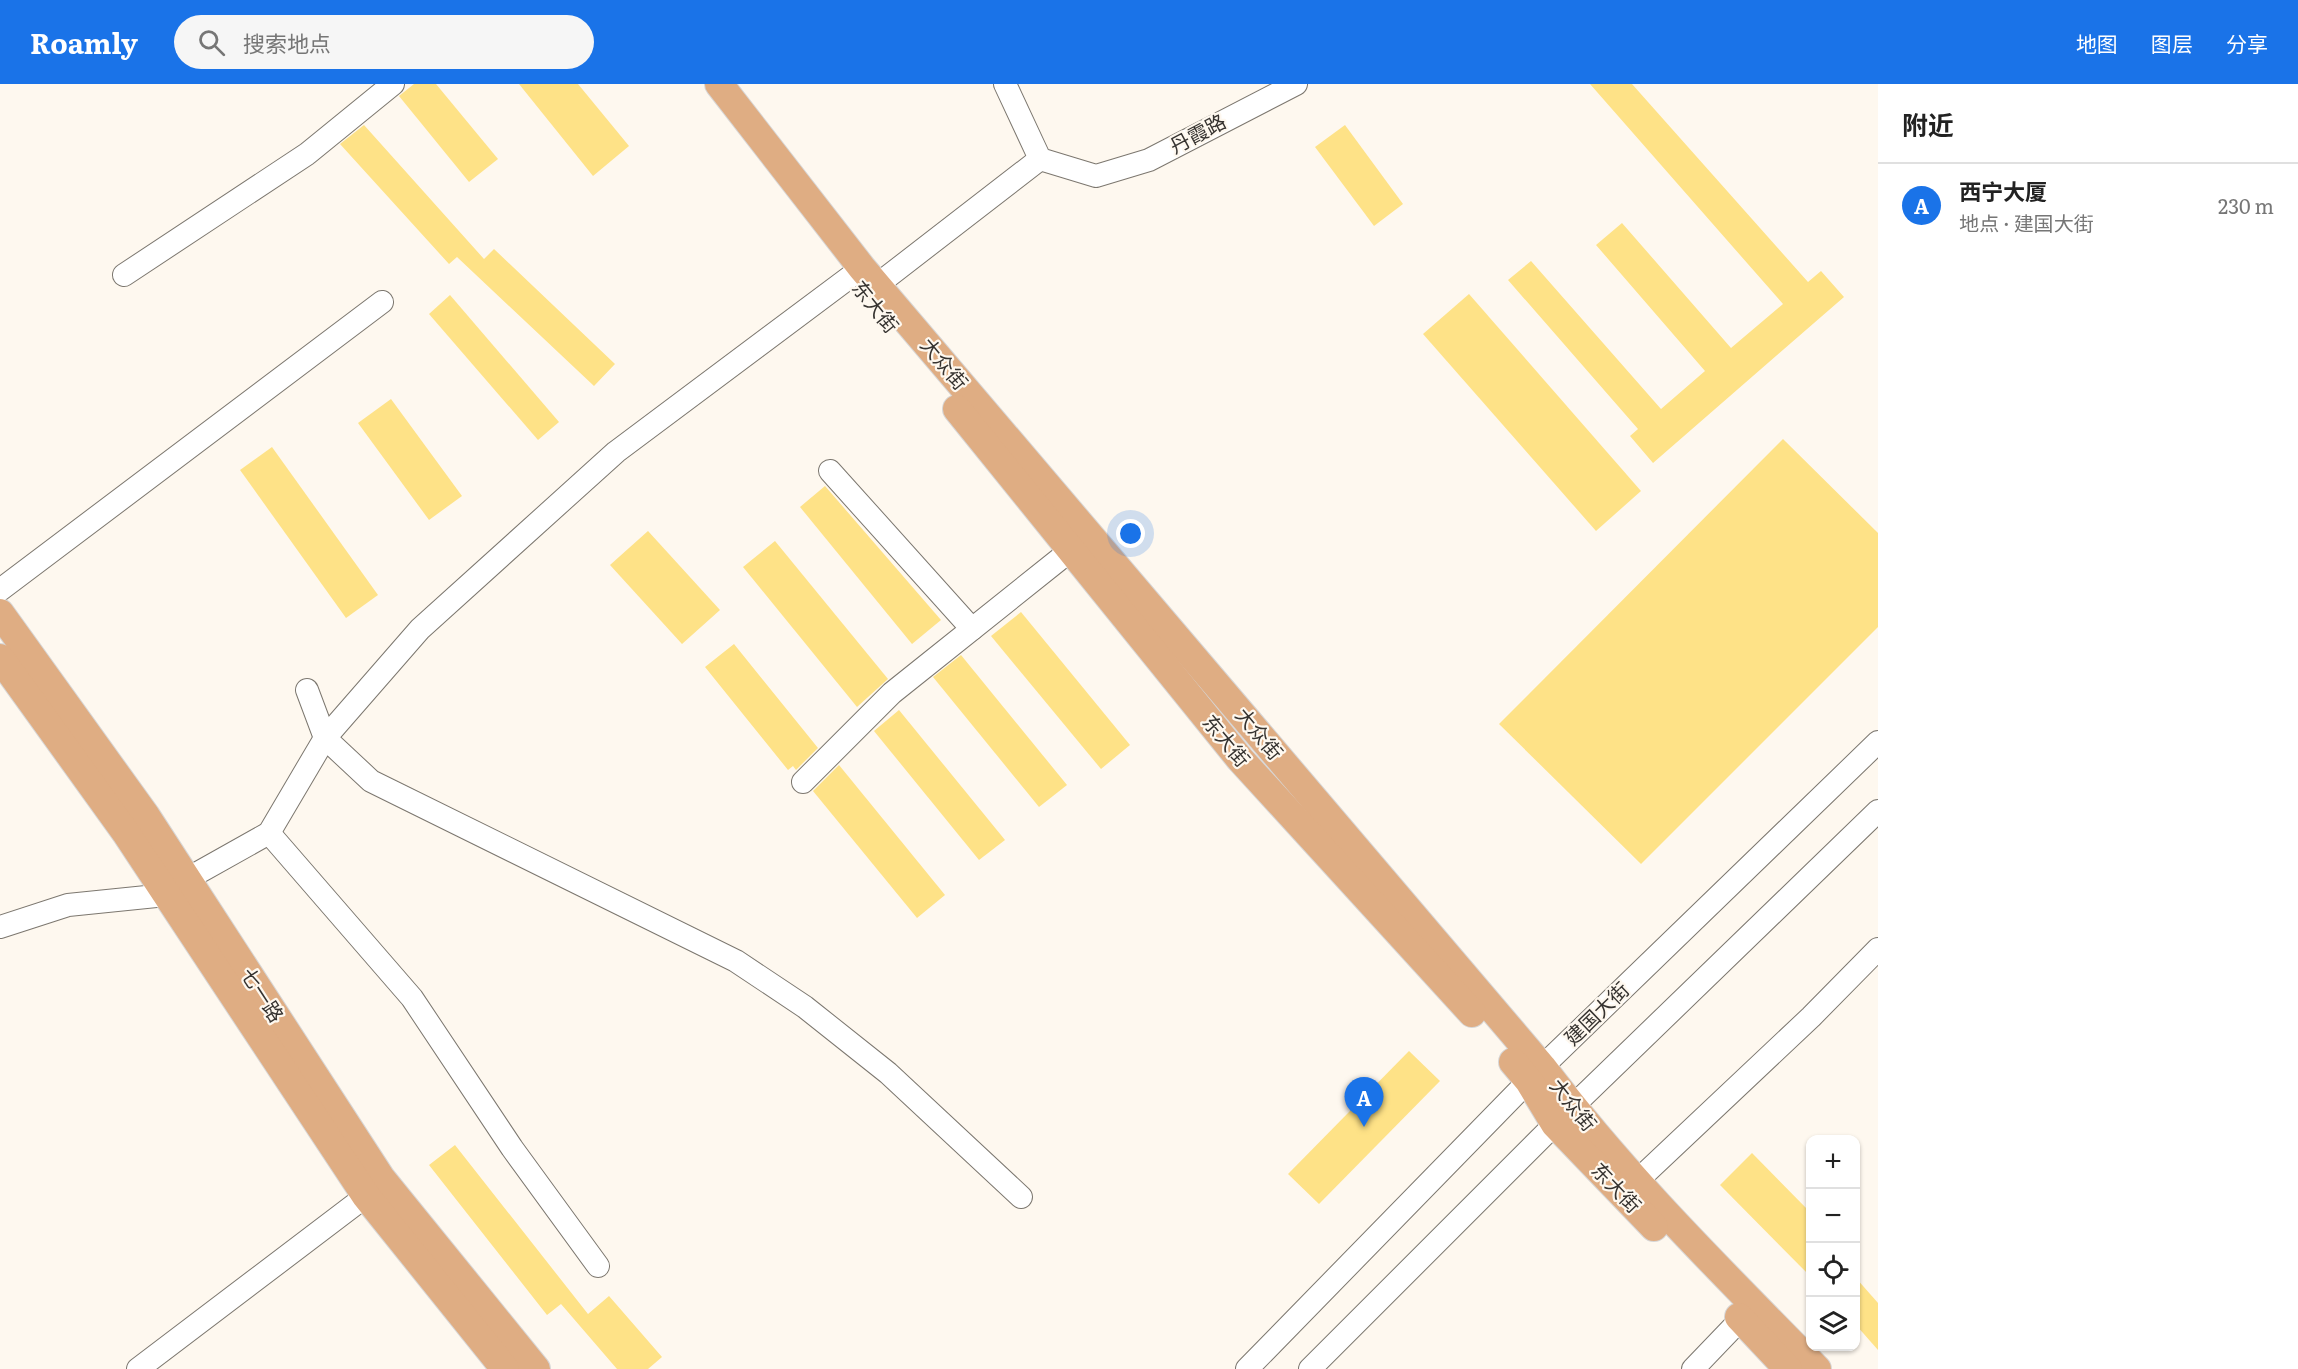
<!DOCTYPE html>
<html lang="zh">
<head>
<meta charset="utf-8">
<style>
	:root { --surface:#fff; --page:#f6f6f6; --text:#222; --muted:#767676; --line:#e0e0e0; --accent:#1a73e8 }
	body { margin:0; font-family:Literata,"Noto Sans SC",serif; background:var(--page); color:var(--text) }
	.controls { position:absolute; right:18px; bottom:18px; display:grid; overflow:hidden; border-radius:12px; box-shadow:0 2px 4px #0004 }
	.controls button { width:54px; height:54px; display:grid; place-items:center; padding:0; border:0; border-bottom:2px solid var(--line); background:var(--surface); color:var(--text); font:30px sans-serif }
	.you { position:absolute; left:1131px; top:450px; width:21px; height:21px; margin:-15px; border:4px solid #fff; border-radius:50%; background:#1a73e8; box-shadow:0 0 0 9px #1a73e833 }
	.badge { display:grid; place-items:center; width:39px; height:39px; border-radius:50%; background:var(--accent); color:#fff; font-size:20px; font-weight:700 }
	.pin { position:absolute; translate:-50% -50px; filter:drop-shadow(0 2px 3px #0008) }
	.pin::after { content:''; position:absolute; top:32px; width:21px; height:18px; background:inherit; clip-path:polygon(0 0,100% 0,50% 100%) }
	.list { margin:0; padding:0; list-style:none }
	h2 { display:flex; justify-content:space-between; align-items:center; height:78px; margin:0; padding:0 24px; font-size:26px }
	h2 small { font-size:20px; font-weight:400; color:var(--muted) }
	.list li { display:grid; grid-template-columns:39px 1fr auto; gap:18px; align-items:center; box-sizing:border-box; height:84px; padding:0 24px; border-top:2px solid var(--line) }
	.list b { display:block; font-size:22px; white-space:nowrap }
	.list p { margin:0; font-size:20px; white-space:nowrap; color:var(--muted) }
	.list em { font-size:20px; font-style:normal; color:var(--muted) }
	.icon { flex:none; width:33px; height:33px; fill:none; stroke:currentColor; stroke-width:2; stroke-linecap:round; stroke-linejoin:round }
	.map { position:relative; flex:none; width:1878px; height:1285px; overflow:hidden }
	header { display:flex; align-items:center; gap:36px; box-sizing:border-box; height:84px; padding:0 30px; background:var(--accent); color:#fff }
	header strong { font-size:28px }
	nav { display:flex; gap:33px; margin-inline-start:auto; font-size:21px }
	.search { width:420px; height:54px; background:var(--page); display:flex; align-items:center; gap:15px; box-sizing:border-box; padding:0 21px; border-radius:33px; color:var(--muted); font-size:22px }
	main { display:flex }
	aside { flex:1; background:var(--surface) }
	.map>svg:first-child { display:block }
	.building { fill:#fee287 }
	.lines { fill:none; stroke-linecap:round; stroke-linejoin:round }
	.minor-casing { stroke:#7c776f; stroke-width:24 }
	.major-casing { stroke:#d7d6d6; stroke-width:30 }
	.minor { stroke:#fff; stroke-width:22 }
	.major { stroke:#dfad83; stroke-width:28 }
	.labels { text-anchor:middle; stroke-width:4.5; stroke-linejoin:round; paint-order:stroke }
	.street-label { font-size:20px; fill:#363330; stroke:#fef8ef }
</style>
</head>
<body>
<header>
<strong>Roamly</strong>
<div class="search"><svg class="icon" aria-label="search" viewBox="0 0 24 24"><circle cx="10" cy="10" r="6"/><path d="M15 15l6 6"/></svg>搜索地点</div>
<nav><a>地图</a><a>图层</a><a>分享</a></nav>
</header>
<main>
<div class="map">
<svg width="1878" height="1285" viewBox="0 0 1878 1285">
	<rect width="100%" height="100%" fill="#fef8ef"/>
	<g class="building">
		<path d="M414,0H436L498,75L469,98L399,12Z"/>
		<path d="M519,0H578L629,62L593,92Z"/>
		<path d="M1590,0H1632L1808,198L1821,187L1844,213L1653,379L1630,352L1638,345L1508,196L1531,177L1661,325L1705,287L1596,161L1622,139L1731,264L1783,220Z"/>
		<path d="M364,41L484,175L494,165L615,280L594,302L457,173L449,180L340,60Z"/>
		<path d="M1345,41L1403,120L1374,142L1315,63Z"/>
		<path d="M1469,210L1641,407L1596,447L1423,250Z"/>
		<path d="M450,211L559,338L538,356L429,230Z"/>
		<path d="M391,315L462,412L429,436L358,339Z"/>
		<path d="M1783,355L1878,449V543L1641,780L1499,640Z"/>
		<path d="M272,363L378,511L346,534L240,386Z"/>
		<path d="M825,402L941,536L912,560L800,423Z"/>
		<path d="M648,447L720,526L682,560L610,481Z"/>
		<path d="M775,457L888,595L857,623L743,483Z"/>
		<path d="M1021,528L1130,661L1101,685L991,552Z"/>
		<path d="M734,560L818,664L796,686L793,682L788,686L705,583Z"/>
		<path d="M961,571L1067,701L1039,723L933,593Z"/>
		<path d="M899,626L1005,756L979,776L874,647Z"/>
		<path d="M839,681L945,811L917,834L813,707Z"/>
		<path d="M1409,967L1440,997L1319,1120L1288,1090Z"/>
		<path d="M455,1061L588,1230L609,1212L662,1273L648,1285H617L561,1220L547,1231L429,1081Z"/>
		<path d="M1752,1069L1810,1128V1192L1720,1101Z"/>
		<path d="M1856,1194L1878,1219V1266L1856,1241Z"/>
	</g>
	<g class="lines">
		<g class="minor-casing">
			<g id="minor">
				<path d="M1005,0L1040,75L1096,92L1149,76L1296,0"/>
				<path d="M124,191L307,70L393,0"/>
				<path d="M877,201L1040,75"/>
				<path d="M830,387L972,545"/>
				<path d="M0,506L382,218"/>
				<path d="M307,606L325,654L371,697L736,877L805,923L888,989L1021,1113"/>
				<path d="M803,698L892,609L1071,466"/>
				<path d="M269,749L412,914L512,1064L598,1182"/>
				<path d="M0,843L68,821L166,811L187,795L269,749L325,654L420,545L616,368L862,184"/>
				<path d="M1637,1097L1811,933L1878,865"/>
				<path d="M138,1285L366,1112"/>
				<path d="M1247,1285L1542,983L1878,658"/>
				<path d="M1310,1285L1572,1023L1878,727"/>
				<path d="M1693,1285L1741,1235"/>
			</g>
		</g>
		<g class="major-casing">
			<g id="major">
				<path d="M719,0L862,184L1542,983C1624,1092 1722,1188 1817,1285"/>
				<path d="M957,325L1240,675L1472,929"/>
				<path d="M0,529L146,732L381,1094L536,1285"/>
				<path d="M0,574L126,749L366,1112L505,1285"/>
				<path d="M1513,978L1529,997L1555,1040L1654,1143"/>
				<path d="M1739,1233L1788,1285"/>
			</g>
		</g>
		<use href="#minor" class="minor"/>
		<use href="#major" class="major"/>
	</g>
	<g class="labels">
		<g class="street-label">
			<text transform="translate(1198 50) rotate(-28)" y="7">丹霞路</text>
			<text transform="translate(875 223) rotate(51)" y="7">东大街</text>
			<text transform="translate(944 280) rotate(50)" y="7">大众街</text>
			<text transform="translate(1259 650) rotate(50)" y="7">大众街</text>
			<text transform="translate(1226 657) rotate(50)" y="7">东大街</text>
			<text transform="translate(262 911) rotate(57)" y="7">七一路</text>
			<text transform="translate(1597 930) rotate(-44)" y="7">建国大街</text>
			<text transform="translate(1573 1021) rotate(51)" y="7">大众街</text>
			<text transform="translate(1616 1104) rotate(46)" y="7">东大街</text>
		</g>
	</g>
</svg>
<div class="controls">
<button>+</button>
<button>−</button>
<button><svg class="icon" aria-label="locate" viewBox="0 0 24 24"><circle cx="12" cy="12" r="6"/><path d="M12 2v4M12 18v4M2 12h4M18 12h4"/></svg></button>
<button><svg class="icon" aria-label="layers" viewBox="0 0 24 24"><path d="M12 4l9 5-9 5-9-5zM3 14l9 5 9-5"/></svg></button>
</div>
<div class="you"></div>
<div class="pin badge" style="left:1364px;top:1043px">A</div>
</div>
<aside>
<h2>附近<small></small></h2>
<ul class="list">
<li><span class="badge">A</span><div><b>西宁大厦</b><p>地点 · 建国大街</p></div><em>230 m</em></li>
</ul>
</aside>
</main>
</body>
</html>
